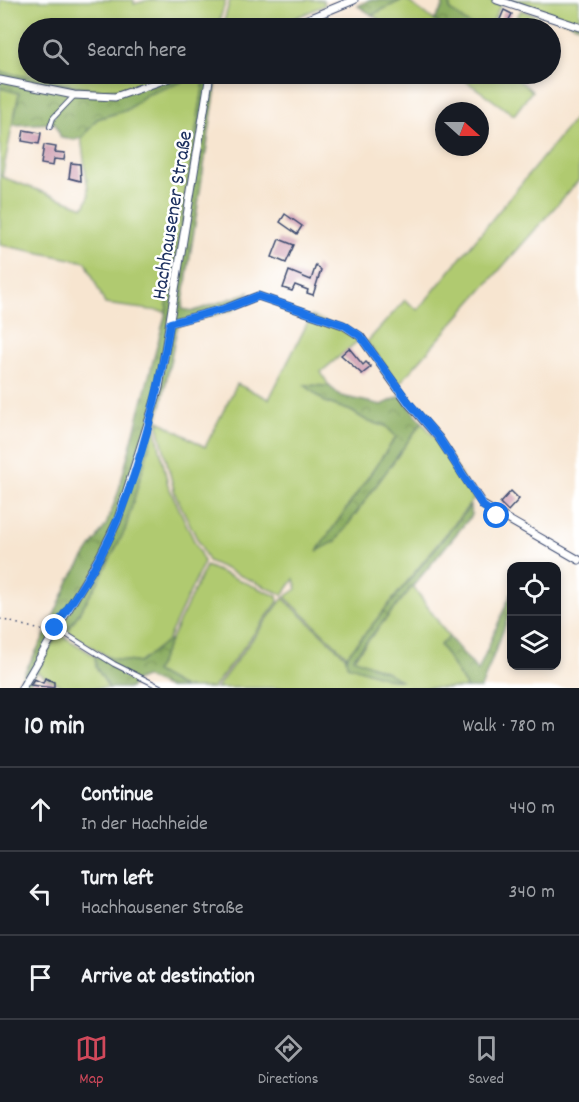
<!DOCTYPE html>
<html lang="en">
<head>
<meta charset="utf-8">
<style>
	:root { --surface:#171b24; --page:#242831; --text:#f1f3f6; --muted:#9ea1a6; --line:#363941; --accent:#d1495b }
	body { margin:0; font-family:Dekko,sans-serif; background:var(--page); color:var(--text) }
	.controls { position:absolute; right:18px; bottom:18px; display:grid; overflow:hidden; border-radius:12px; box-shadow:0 3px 9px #0003 }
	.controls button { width:54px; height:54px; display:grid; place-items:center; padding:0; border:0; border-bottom:2px solid var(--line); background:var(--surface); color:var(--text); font:30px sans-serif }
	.compass { position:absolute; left:435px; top:102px; width:54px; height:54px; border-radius:50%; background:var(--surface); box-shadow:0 3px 9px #0003; rotate:111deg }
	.stop { position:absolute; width:18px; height:18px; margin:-14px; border:4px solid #1a73e8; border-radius:50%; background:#fff }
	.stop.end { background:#1a73e8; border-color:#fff; box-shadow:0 2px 6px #0008 }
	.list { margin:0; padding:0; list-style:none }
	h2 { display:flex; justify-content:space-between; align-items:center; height:78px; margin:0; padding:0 24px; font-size:26px }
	h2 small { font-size:20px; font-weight:400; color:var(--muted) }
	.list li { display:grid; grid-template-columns:39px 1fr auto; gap:18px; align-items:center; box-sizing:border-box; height:84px; padding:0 24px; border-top:2px solid var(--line) }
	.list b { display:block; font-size:22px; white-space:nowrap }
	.list p { margin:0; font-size:20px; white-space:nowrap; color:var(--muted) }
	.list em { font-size:20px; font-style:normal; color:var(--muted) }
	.icon { flex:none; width:33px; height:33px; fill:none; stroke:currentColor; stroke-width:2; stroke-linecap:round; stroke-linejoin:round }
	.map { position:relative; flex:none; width:579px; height:688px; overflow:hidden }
	.search { position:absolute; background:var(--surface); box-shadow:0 3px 9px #0003; left:18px; right:18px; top:18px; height:66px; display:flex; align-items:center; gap:15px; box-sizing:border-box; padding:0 21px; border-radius:33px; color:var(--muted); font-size:22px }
	.sheet { height:330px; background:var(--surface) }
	nav { display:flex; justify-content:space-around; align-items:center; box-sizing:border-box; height:84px; border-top:2px solid var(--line); background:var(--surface); font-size:16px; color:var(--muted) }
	nav a { display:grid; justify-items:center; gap:3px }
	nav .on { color:var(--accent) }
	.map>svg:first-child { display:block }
	.green { fill:#b0ca70; stroke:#667c67; stroke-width:1.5 }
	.forest { fill:url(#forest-crowns); stroke:#546e60; stroke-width:1.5 }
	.building { fill:#cc98ac }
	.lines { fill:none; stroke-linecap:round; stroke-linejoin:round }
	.service-casing { stroke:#3c4a6f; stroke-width:6 }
	.minor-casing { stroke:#3c4a6f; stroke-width:9 }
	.path { stroke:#3c4a6f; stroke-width:1.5; stroke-dasharray:1.5 4.5; stroke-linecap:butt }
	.service { stroke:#fff; stroke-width:4 }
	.minor { stroke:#fff; stroke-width:7 }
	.route { stroke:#1a73e8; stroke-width:8 }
	.labels { text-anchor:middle; stroke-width:5; stroke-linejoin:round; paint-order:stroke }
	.street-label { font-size:21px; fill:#1b2f5e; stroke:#fff }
</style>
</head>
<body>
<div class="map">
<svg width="579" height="688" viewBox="0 0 579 688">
	<defs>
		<pattern id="forest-crowns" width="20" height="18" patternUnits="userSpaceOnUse" patternTransform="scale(1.5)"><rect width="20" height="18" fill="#8cae62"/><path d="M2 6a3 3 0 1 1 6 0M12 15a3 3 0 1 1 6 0" fill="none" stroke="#728e54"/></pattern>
	</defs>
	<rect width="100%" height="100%" fill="#fff"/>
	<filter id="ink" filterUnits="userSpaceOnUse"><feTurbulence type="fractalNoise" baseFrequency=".0167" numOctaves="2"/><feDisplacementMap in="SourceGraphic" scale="12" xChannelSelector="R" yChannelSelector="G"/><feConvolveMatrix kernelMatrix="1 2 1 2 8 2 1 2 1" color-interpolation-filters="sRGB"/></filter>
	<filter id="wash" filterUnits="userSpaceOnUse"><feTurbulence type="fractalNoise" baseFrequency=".008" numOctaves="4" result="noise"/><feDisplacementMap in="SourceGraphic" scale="24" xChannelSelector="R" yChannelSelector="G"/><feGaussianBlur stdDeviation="1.35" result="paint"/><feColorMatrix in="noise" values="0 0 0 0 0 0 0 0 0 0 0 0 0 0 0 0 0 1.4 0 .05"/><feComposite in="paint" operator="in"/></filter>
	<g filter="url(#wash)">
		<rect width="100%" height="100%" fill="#f7e5d0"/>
		<g class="green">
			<path d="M0,0H134V4L148,0H226L217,28H28V74H169L130,88L100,90L0,72Z"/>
			<path d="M230,0H323L325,5L272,28H222Z"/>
			<path d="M402,0H406L445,28H392L372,15Z"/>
			<path d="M450,0H489L501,4L490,28H474L450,10Z"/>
			<path d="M502,0H579V26Z"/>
			<path d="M521,10L539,17L533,28H512Z"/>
			<path d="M203,74L205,76L166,312L105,304L86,262L0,245V88L19,93L2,177L84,207L89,196L81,137L97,119L127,110L146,95Z"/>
			<path d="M456,74H511L532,91L514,115Z"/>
			<path d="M579,113V180L399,384L367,342L405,300L418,310Z"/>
			<path d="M311,316L334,325L359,340L321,372L329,386L306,385L325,402L351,411L369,422L386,426L396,437L318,550L336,541L422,422L451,458L474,499L347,656L285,597L297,589L294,579L283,595L208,561L175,494L158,426L159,421L205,447L237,384L269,399Z"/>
			<path d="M155,426L168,485L204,562L167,641L139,663L110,658L67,632L97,584L125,530Z"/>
			<path d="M206,566L277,596L278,602L213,688H184L155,672Z"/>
			<path d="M413,586L449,637L440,645L467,688H216L283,598L346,657L348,665L387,672L353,659Z"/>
			<path d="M58,633L95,656L96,667L109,688H65L36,672Z"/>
		</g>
		<g class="forest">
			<path d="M369,0H402L372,15L358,6Z"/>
			<path d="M442,0H450V10L474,28H445L434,21L443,7Z"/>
			<path d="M0,72L100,90L130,88L169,74H218L182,309L194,311L250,292L233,310L181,324L177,328L162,402L125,530L97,584L67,632L58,634L27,688H16L45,635L70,579L106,525L118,493L166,312L205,76L203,74L146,95L127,110L97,119L83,137L75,140L61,138L55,123L13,125L19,93L0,88Z"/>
			<path d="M305,385L329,386L341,396L382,405L401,396L422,422L336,541L317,551L396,437L386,426L369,422L351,411L325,402Z"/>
			<path d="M470,506L472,515L353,658L387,672L400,680H392L347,665L346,657Z"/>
			<path d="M511,593V610L481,688H467L440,645L449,637L478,671Z"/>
			<path d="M167,641H170L155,672L184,688H169L144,677L135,681L130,688H109L96,667L95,656L139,663Z"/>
		</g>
		<g id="blocks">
			<g class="building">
				<path d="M504,10L512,14L505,27L508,28H490L494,21L498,24Z"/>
				<path d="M24,130L41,133L39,144L22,141Z"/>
				<path d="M44,145L56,147L55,152L65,153L64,160L54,159L53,166L41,164Z"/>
				<path d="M71,163L80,164L81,181L69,178Z"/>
				<path d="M285,214L302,226L297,234L280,222Z"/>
				<path d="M279,239L294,245L286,263L272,257Z"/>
				<path d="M316,265L321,270L313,295L307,293L308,290L295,285L292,291L283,288L289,271L311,280Z"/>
				<path d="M349,348L363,365L366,362L371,367L362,374L341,355Z"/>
				<path d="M511,491L519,499L508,511L500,503Z"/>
				<path d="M45,678L54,682V688L30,685L34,679L43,683Z"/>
			</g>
		</g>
	</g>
	<g filter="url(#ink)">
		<use href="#blocks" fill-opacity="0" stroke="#3c4a6f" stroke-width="1.5"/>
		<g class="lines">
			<g class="service-casing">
				<g id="service">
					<path d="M50,127L53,118L74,96"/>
					<path d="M56,628L114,664L162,688"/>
				</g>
			</g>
			<g class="minor-casing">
				<g id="minor">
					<path d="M497,0L579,27"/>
					<path d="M286,28L354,0"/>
					<path d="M0,80L74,95L115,97L181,74"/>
					<path d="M170,323L227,308L258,296L343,325L360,336L409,404L439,438L483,505L579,560"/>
					<path d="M22,688L101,554L117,522L159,388L210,74"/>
				</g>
			</g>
			<path class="path" d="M0,619L48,632"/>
			<use href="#service" class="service"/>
			<use href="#minor" class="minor"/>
		</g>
	</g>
	<g class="lines" filter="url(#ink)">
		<path class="route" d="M55,628C77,594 102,559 117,521C143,458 159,390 170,323L227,308L258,296L344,325L360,336L410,404L439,438L483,506L497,516"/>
	</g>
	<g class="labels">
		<g class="street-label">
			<text transform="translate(171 215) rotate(-81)" y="7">Hachhausener Straße</text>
		</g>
	</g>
</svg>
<div class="controls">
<button><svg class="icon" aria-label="locate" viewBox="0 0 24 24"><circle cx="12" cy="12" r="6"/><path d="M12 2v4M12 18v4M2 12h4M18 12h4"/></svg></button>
<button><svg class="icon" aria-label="layers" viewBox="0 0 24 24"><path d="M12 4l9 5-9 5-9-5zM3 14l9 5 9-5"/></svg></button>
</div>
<svg class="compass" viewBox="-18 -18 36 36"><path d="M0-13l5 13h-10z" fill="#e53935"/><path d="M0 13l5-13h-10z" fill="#9ea1a6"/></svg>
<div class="stop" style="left:497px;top:516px"></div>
<div class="stop end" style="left:55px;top:628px"></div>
<div class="search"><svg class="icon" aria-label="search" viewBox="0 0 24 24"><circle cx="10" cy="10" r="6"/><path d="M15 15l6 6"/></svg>Search here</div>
</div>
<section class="sheet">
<h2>10 min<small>Walk · 780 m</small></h2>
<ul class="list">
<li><svg class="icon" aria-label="ahead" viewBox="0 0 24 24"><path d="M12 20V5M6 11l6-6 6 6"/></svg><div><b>Continue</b><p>In der Hachheide</p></div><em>440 m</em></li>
<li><svg class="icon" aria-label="left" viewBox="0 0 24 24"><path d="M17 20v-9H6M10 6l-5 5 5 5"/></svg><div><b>Turn left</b><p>Hachhausener Straße</p></div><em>340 m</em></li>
<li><svg class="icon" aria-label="arrive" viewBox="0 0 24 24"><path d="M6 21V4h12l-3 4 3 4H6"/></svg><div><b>Arrive at destination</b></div></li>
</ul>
</section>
<nav>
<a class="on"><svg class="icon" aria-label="map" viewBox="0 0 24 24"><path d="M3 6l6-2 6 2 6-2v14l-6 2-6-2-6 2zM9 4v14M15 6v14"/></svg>Map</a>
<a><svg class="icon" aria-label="directions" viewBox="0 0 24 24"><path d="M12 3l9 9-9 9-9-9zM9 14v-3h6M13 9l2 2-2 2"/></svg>Directions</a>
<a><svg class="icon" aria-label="saved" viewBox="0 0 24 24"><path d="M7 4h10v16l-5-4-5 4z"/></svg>Saved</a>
</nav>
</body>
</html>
